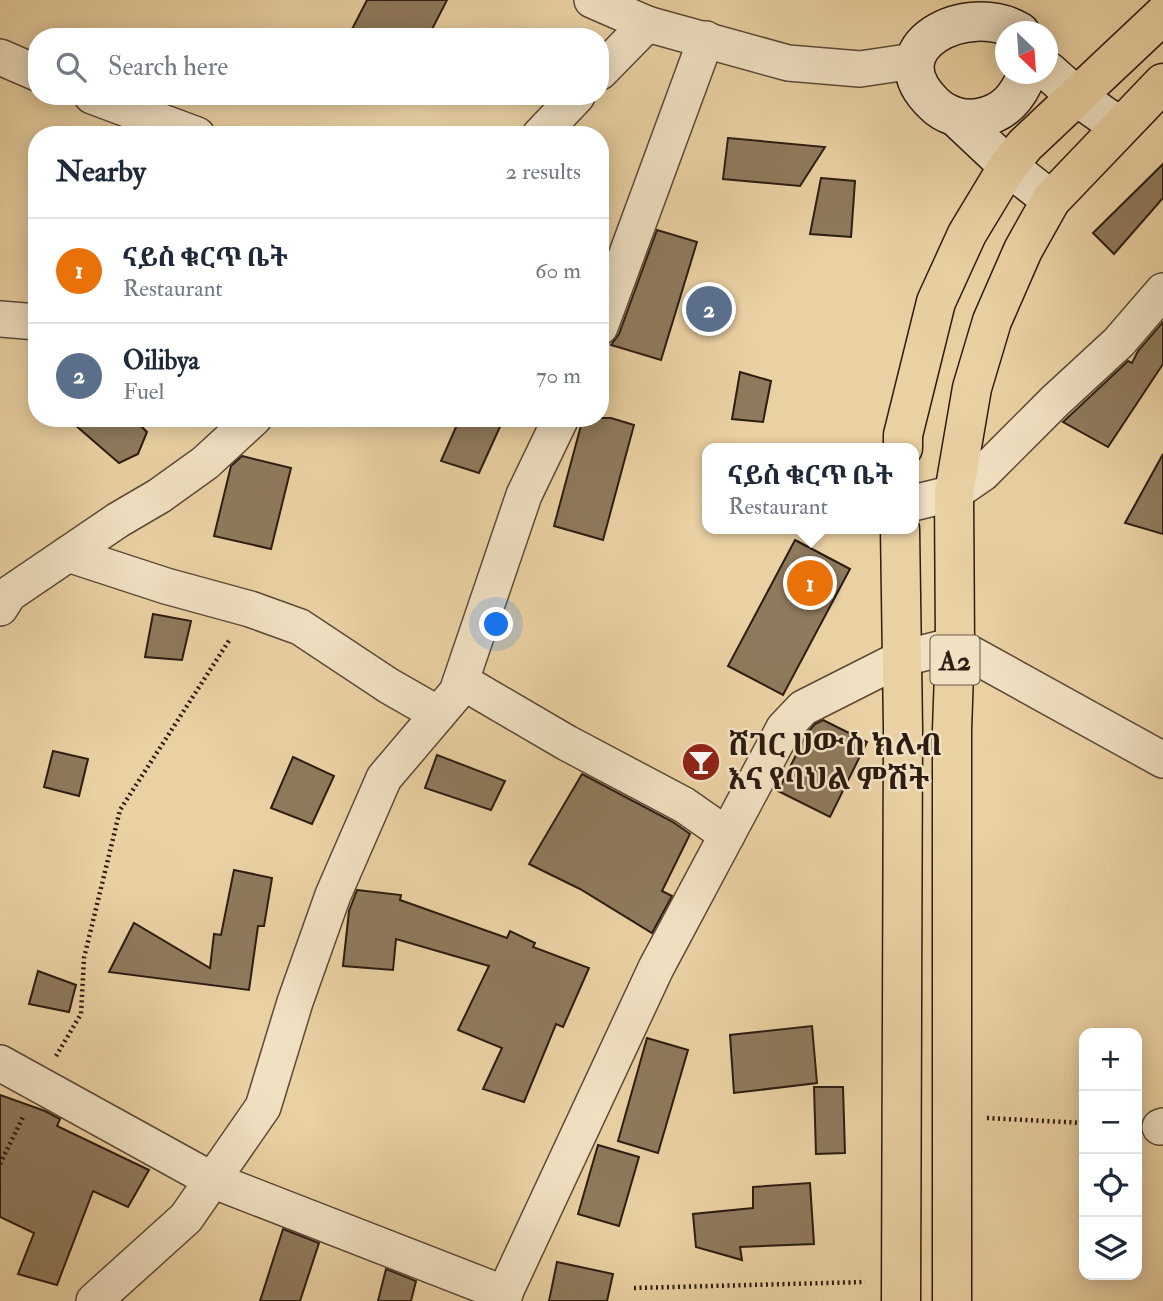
<!DOCTYPE html>
<html lang="en">
<head>
<meta charset="utf-8">
<style>
	:root { --surface:#fff; --page:#f6f6f7; --text:#1f2937; --muted:#747a83; --line:#e0e1e3; --accent:#1a73e8 }
	body { margin:0; font-family:"IM FELL Double Pica","Noto Serif Ethiopic",serif; background:var(--page); color:var(--text) }
	.controls { position:absolute; right:21px; bottom:21px; display:grid; overflow:hidden; border-radius:14px; box-shadow:0 4px 18px #0003 }
	.controls button { width:63px; height:63px; display:grid; place-items:center; padding:0; border:0; border-bottom:2px solid var(--line); background:var(--surface); color:var(--text); font:35px sans-serif }
	.compass { position:absolute; left:995px; top:21px; width:63px; height:63px; border-radius:50%; background:var(--surface); box-shadow:0 4px 18px #0003; rotate:155deg }
	.you { position:absolute; left:497px; top:625px; width:24px; height:24px; margin:-18px; border:5px solid #fff; border-radius:50%; background:#1a73e8; box-shadow:0 0 0 10px #1a73e833 }
	.badge { display:grid; place-items:center; width:46px; height:46px; border-radius:50%; background:var(--accent); color:#fff; font-size:23px; font-weight:700 }
	.pin { position:absolute; translate:-50% -50%; border:4px solid #fff; box-shadow:0 2px 7px #0006 }
	.popup { position:absolute; left:702px; top:443px; width:217px; height:91px; box-sizing:border-box; display:grid; place-content:center; border-radius:14px; background:var(--surface); filter:drop-shadow(0 2px 5px #0005); font-size:23px; white-space:nowrap; color:var(--muted) }
	.popup b { font-size:26px; color:var(--text) }
	.popup::after { content:''; position:absolute; left:50%; top:100%; margin-left:-14px; border:14px solid transparent; border-top-color:var(--surface) }
	.list { margin:0; padding:0; list-style:none }
	h2 { display:flex; justify-content:space-between; align-items:center; height:91px; margin:0; padding:0 28px; font-size:30px }
	h2 small { font-size:23px; font-weight:400; color:var(--muted) }
	.list li { display:grid; grid-template-columns:46px 1fr auto; gap:21px; align-items:center; box-sizing:border-box; height:105px; padding:0 28px; border-top:2px solid var(--line) }
	.list b { display:block; font-size:26px; white-space:nowrap }
	.list p { margin:0; font-size:23px; white-space:nowrap; color:var(--muted) }
	.list em { font-size:23px; font-style:normal; color:var(--muted) }
	.icon { flex:none; width:38px; height:38px; fill:none; stroke:currentColor; stroke-width:2; stroke-linecap:round; stroke-linejoin:round }
	.map { position:relative; flex:none; width:1163px; height:1301px; overflow:hidden }
	.search { position:absolute; background:var(--surface); box-shadow:0 4px 18px #0003; left:28px; top:28px; width:581px; height:77px; display:flex; align-items:center; gap:18px; box-sizing:border-box; padding:0 24px; border-radius:28px; color:var(--muted); font-size:26px }
	.panel { position:absolute; background:var(--surface); box-shadow:0 4px 18px #0003; left:28px; top:126px; width:581px; height:301px; border-radius:28px }
	.map>svg:first-child { display:block }
	.building { fill:#8f7a5d; stroke:#2d1c11; stroke-width:2 }
	.lines { fill:none; stroke-linecap:round; stroke-linejoin:round }
	.street-casing { stroke:#5c4936; stroke-width:38 }
	.secondary-casing { stroke:#2d1c11; stroke-width:41 }
	.highway-casing { stroke:#2d1c11; stroke-width:41 }
	.path { stroke:#2d1c11; stroke-width:4.5; stroke-dasharray:2 3.5; stroke-linecap:butt }
	.street { stroke:#f1e1c3; stroke-width:35 }
	.secondary { stroke:#f1e1c3; stroke-width:38 }
	.highway { stroke:#ead1a3; stroke-width:38 }
	.labels { text-anchor:middle; stroke-width:5; stroke-linejoin:round; paint-order:stroke }
	.shield { fill:#f1e1c3; stroke:#685746; stroke-width:2 }
	.shield-label { font-size:28px; font-weight:bold; fill:#2d1c11 }
	.poi-label { font-size:30px; font-weight:bold; fill:#2d1c11; stroke:#f1e1c3; text-anchor:start }
</style>
</head>
<body>
<div class="map">
<svg width="1163" height="1301" viewBox="0 0 1163 1301">
	<rect width="100%" height="100%" fill="#ead1a3"/>
	<filter id="stains"><feTurbulence type="fractalNoise" baseFrequency=".00286" numOctaves="4"/><feColorMatrix values="0 0 0 0 .2 0 0 0 0 .09 0 0 0 0 .02 0 0 0 .5 -.17"/></filter>
	<radialGradient id="worn" r=".72"><stop offset=".6" stop-color="#630" stop-opacity="0"/><stop offset="1" stop-color="#630" stop-opacity=".3"/></radialGradient>
	<g class="building">
		<path d="M367,0H447L428,37H348Z"/>
		<path d="M728,138L825,147L800,186L723,179Z"/>
		<path d="M1163,164V198L1114,254L1093,233Z"/>
		<path d="M821,178L855,181L851,237L810,234Z"/>
		<path d="M657,230L697,242L661,360L611,345L619,334Z"/>
		<path d="M1163,322V364L1108,447L1063,422L1128,361L1132,363L1138,351Z"/>
		<path d="M740,372L771,381L763,422L732,419Z"/>
		<path d="M67,418H133L147,432L138,454L119,463Z"/>
		<path d="M460,418H504L479,473L441,461Z"/>
		<path d="M583,418H611L634,425L603,540L554,526Z"/>
		<path d="M1163,454V534L1125,523Z"/>
		<path d="M242,456L291,468L271,549L214,536L231,466Z"/>
		<path d="M795,540L850,569L783,695L728,666Z"/>
		<path d="M153,614L191,621L182,660L145,657Z"/>
		<path d="M823,720L867,742L830,817L778,791L807,733L815,724Z"/>
		<path d="M53,751L88,759L79,796L44,787Z"/>
		<path d="M437,755L505,781L491,810L425,788Z"/>
		<path d="M293,757L334,776L312,824L271,808Z"/>
		<path d="M582,774L673,822L690,834L662,891L672,896L652,933L580,889L529,864Z"/>
		<path d="M234,870L272,878L264,926H258L249,990L109,972L134,923L210,968L214,934L221,935Z"/>
		<path d="M357,890L401,895L400,900L507,938L510,931L535,943L533,947L589,968L563,1027L556,1024L524,1102L483,1089L502,1048L458,1030L489,966L396,939L393,970L343,966L349,911Z"/>
		<path d="M38,971L76,985L69,1012L29,1004Z"/>
		<path d="M812,1026L817,1083L734,1093L730,1035Z"/>
		<path d="M647,1038L688,1050L658,1153L618,1141Z"/>
		<path d="M814,1087H843L845,1153L816,1154Z"/>
		<path d="M0,1095L45,1111L60,1119L57,1126L149,1170L128,1207L93,1191L57,1285L18,1274L34,1233L0,1217Z"/>
		<path d="M598,1145L639,1157L619,1226L578,1214Z"/>
		<path d="M810,1183L814,1244L740,1247L742,1260L696,1247L693,1214L753,1208V1187Z"/>
		<path d="M283,1229L319,1243L300,1301H260Z"/>
		<path d="M557,1262L613,1274L607,1301H549Z"/>
		<path d="M386,1269L416,1281L411,1301H378Z"/>
	</g>
	<g class="lines">
		<g class="street-casing">
			<g id="street">
				<path d="M592,0L647,24L788,63L860,69L914,61"/>
				<path d="M0,57L37,73"/>
				<path d="M600,72L647,24"/>
				<path d="M92,96L197,135"/>
				<path d="M540,135L577,96"/>
				<path d="M0,319L37,322"/>
				<path d="M600,327L706,39"/>
				<path d="M913,503L954,493L983,473L1055,401L1119,342L1163,291"/>
				<path d="M68,554L166,586L250,609L300,627L389,686L438,714"/>
				<path d="M0,608L9,594L118,520L159,496L205,463L254,418"/>
				<path d="M461,681L567,743L684,805L727,835"/>
				<path d="M0,1063L212,1180L505,1294"/>
				<path d="M1160,1127L1163,1126"/>
				<path d="M94,1301L186,1218L263,1107L295,1002L333,895L384,778L457,692L524,495L561,418"/>
				<path d="M501,1301L656,968L784,728L803,708L900,659L955,645L1163,760"/>
			</g>
		</g>
		<g class="secondary-casing">
			<g id="secondary">
				<path d="M1020,32C967,0 874,47 934,104C945,115 963,121 979,118C1005,113 1018,97 1027,74"/>
				<path d="M1048,71L1076,96L1120,127"/>
				<path d="M956,117L1008,166L1051,200"/>
			</g>
		</g>
		<g class="highway-casing">
			<g id="highway">
				<path d="M903,448V435L936,302L967,234L1008,166L1025,145L1163,15"/>
				<path d="M900,529L903,729L901,1301"/>
				<path d="M952,1301V730L955,645L954,493L972,388L992,321L1023,250L1051,200L1163,83"/>
			</g>
		</g>
		<g class="path">
			<path d="M56,1056L81,1014L84,958L120,810L230,639"/>
			<path d="M987,1118L1084,1123"/>
			<path d="M0,1164L24,1115"/>
			<path d="M634,1288L865,1282"/>
		</g>
		<use href="#street" class="street"/>
		<use href="#secondary" class="secondary"/>
		<use href="#highway" class="highway"/>
	</g>
	<defs>
		<g id="bar-disc" transform="scale(2.0125)"><circle r="9.5" fill="#8f2418" stroke="#f1e1c3"/><path d="M-6-5H6L.8 .8V4.5H3.5V6h-7V4.5H-.8V.8Z" fill="#fff"/></g>
	</defs>
	<g fill-rule="evenodd">
		<use href="#bar-disc" x="701" y="762"/>
	</g>
	<g class="labels">
		<rect class="shield" x="930.5" y="635.5" width="49" height="49" rx="5"/>
		<g class="shield-label">
			<text x="955" y="670">A2</text>
		</g>
		<g class="poi-label">
			<text x="728" y="755">ሸገር ሀውስ ክለብ<tspan x="728" dy="34">እና የባህል ምሽት</tspan></text>
		</g>
	</g>
	<rect width="100%" height="100%" filter="url(#stains)"/>
	<rect width="100%" height="100%" fill="url(#worn)"/>
</svg>
<div class="controls">
<button>+</button>
<button>−</button>
<button><svg class="icon" aria-label="locate" viewBox="0 0 24 24"><circle cx="12" cy="12" r="6"/><path d="M12 2v4M12 18v4M2 12h4M18 12h4"/></svg></button>
<button><svg class="icon" aria-label="layers" viewBox="0 0 24 24"><path d="M12 4l9 5-9 5-9-5zM3 14l9 5 9-5"/></svg></button>
</div>
<svg class="compass" viewBox="-18 -18 36 36"><path d="M0-13l5 13h-10z" fill="#e53935"/><path d="M0 13l5-13h-10z" fill="#747a83"/></svg>
<div class="you"></div>
<div class="pin badge" style="left:810px;top:583px;background:#e8710a">1</div>
<div class="popup"><b>ናይስ ቁርጥ ቤት</b>Restaurant</div>
<div class="pin badge" style="left:709px;top:309px;background:#5c6f8a">2</div>
<div class="search"><svg class="icon" aria-label="search" viewBox="0 0 24 24"><circle cx="10" cy="10" r="6"/><path d="M15 15l6 6"/></svg>Search here</div>
<section class="panel">
<h2>Nearby<small>2 results</small></h2>
<ul class="list">
<li><span class="badge" style="background:#e8710a">1</span><div><b>ናይስ ቁርጥ ቤት</b><p>Restaurant</p></div><em>60 m</em></li>
<li><span class="badge" style="background:#5c6f8a">2</span><div><b>Oilibya</b><p>Fuel</p></div><em>70 m</em></li>
</ul>
</section>
</div>
</body>
</html>
